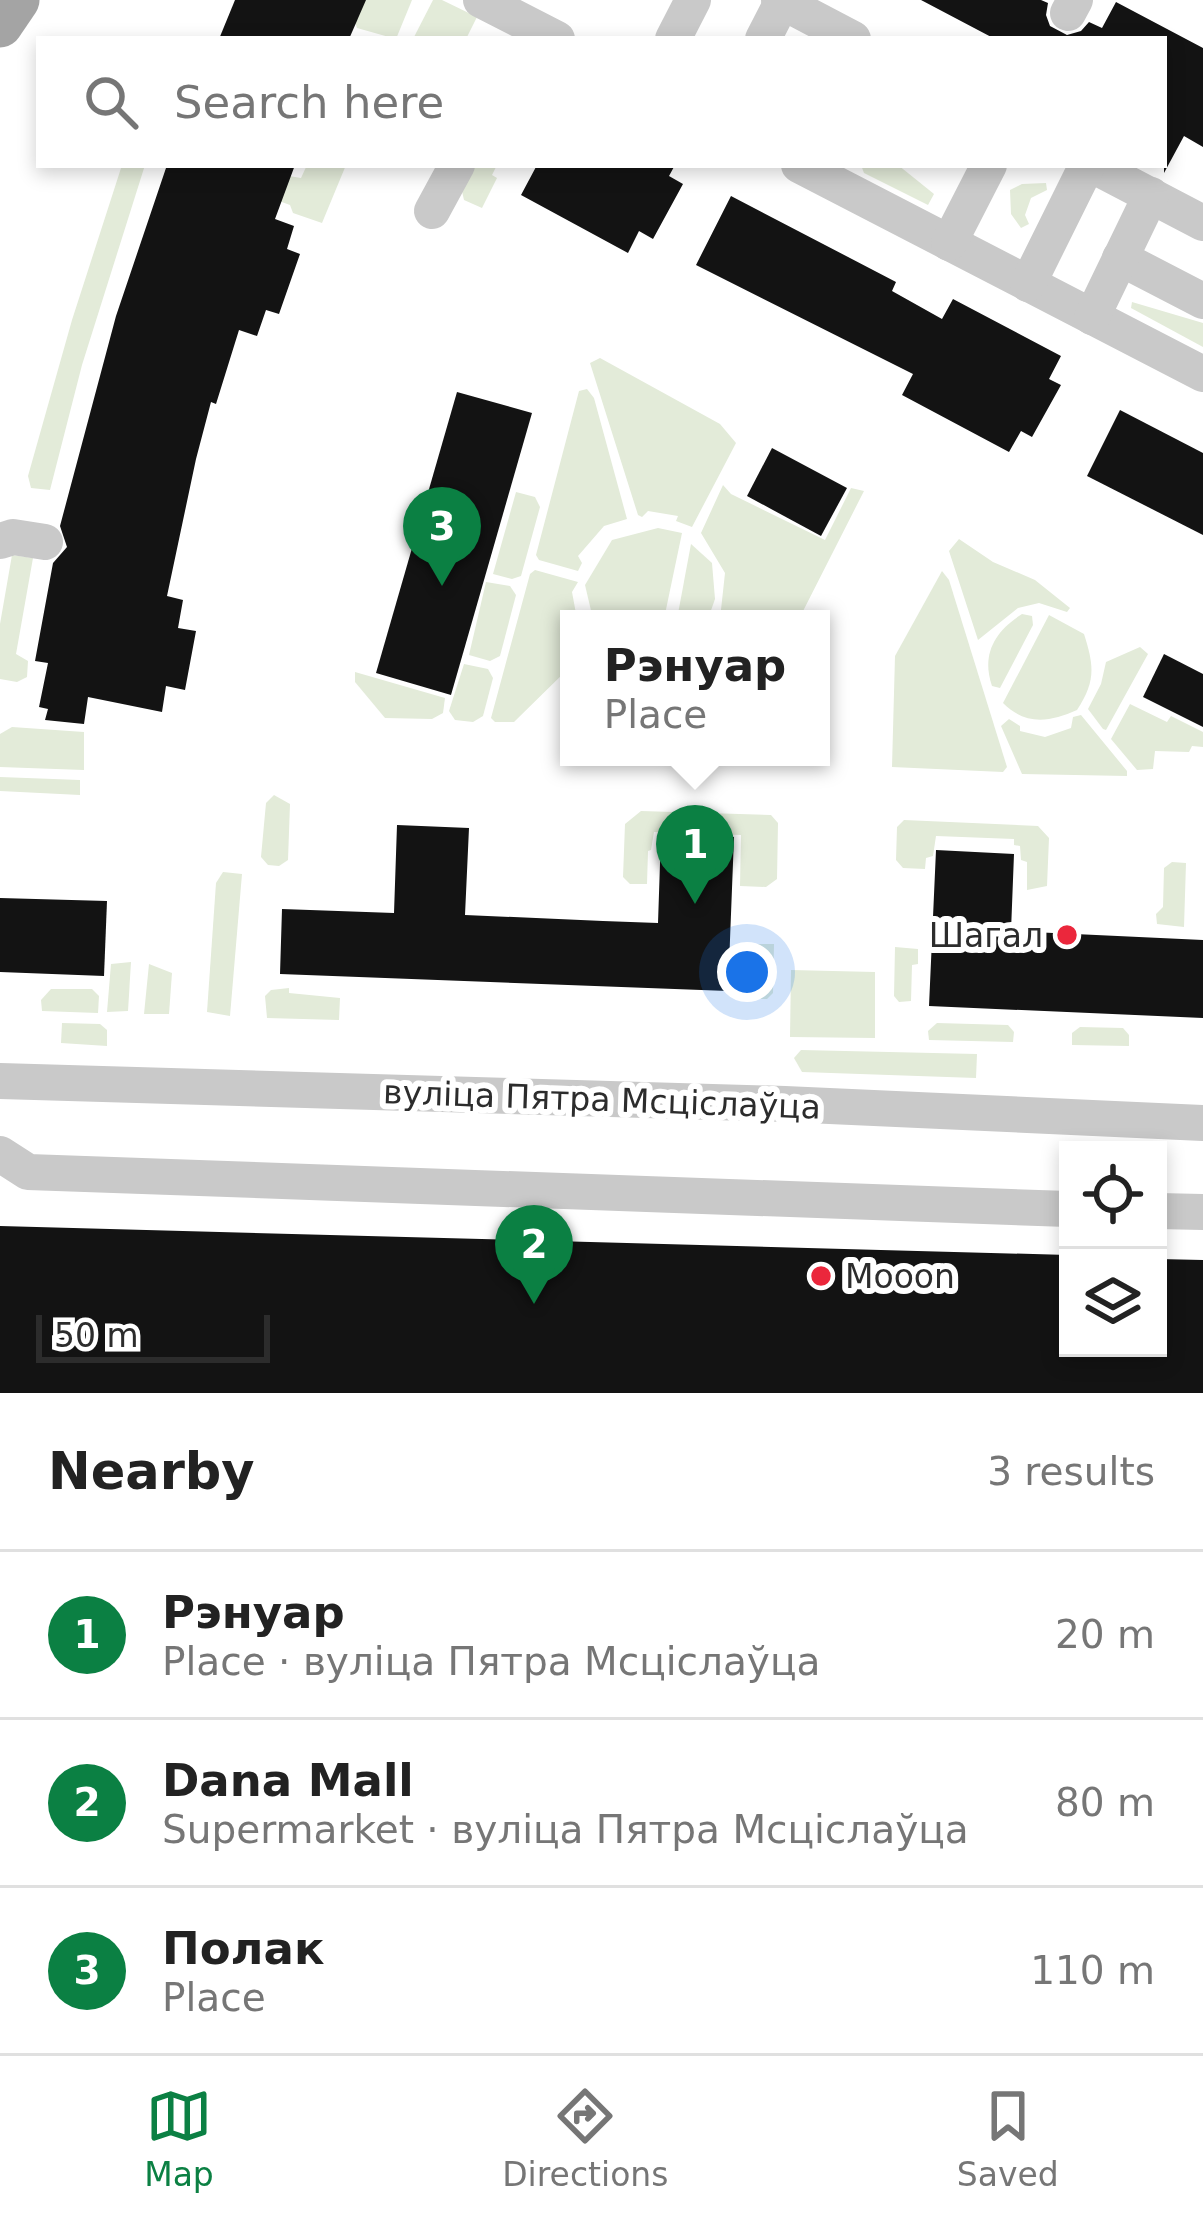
<!DOCTYPE html>
<html lang="en">
<head>
<meta charset="utf-8">
<style>
	:root { --surface:#fff; --page:#f2f2f2; --text:#222; --muted:#767676; --line:#e0e0e0; --accent:#0b8043 }
	body { margin:0; font-family:"DejaVu Sans",sans-serif; background:var(--page); color:var(--text) }
	.controls { position:absolute; right:36px; bottom:36px; display:grid; overflow:hidden; border-radius:0px; box-shadow:0 6px 18px #0003 }
	.controls button { width:108px; height:108px; display:grid; place-items:center; padding:0; border:0; border-bottom:3px solid var(--line); background:var(--surface); color:var(--text); font:60px sans-serif }
	.scale { position:absolute; left:36px; bottom:30px; width:234px; box-sizing:border-box; padding-left:12px; border:6px solid #2c2c2c; border-top:0; font-size:33px; line-height:42px; white-space:nowrap; color:#2c2c2c; -webkit-text-stroke:9px #fff; paint-order:stroke }
	.you { position:absolute; left:747px; top:972px; width:42px; height:42px; margin:-30px; border:9px solid #fff; border-radius:50%; background:#1a73e8; box-shadow:0 0 0 18px #1a73e833 }
	.badge { display:grid; place-items:center; width:78px; height:78px; border-radius:50%; background:var(--accent); color:#fff; font-size:39px; font-weight:700 }
	.pin { position:absolute; translate:-50% -99px; filter:drop-shadow(0 3px 6px #0008) }
	.pin::after { content:''; position:absolute; top:63px; width:42px; height:36px; background:inherit; clip-path:polygon(0 0,100% 0,50% 100%) }
	.popup { position:absolute; left:560px; top:610px; width:270px; height:156px; box-sizing:border-box; display:grid; place-content:center; border-radius:0px; background:var(--surface); filter:drop-shadow(0 3px 9px #0005); font-size:39px; white-space:nowrap; color:var(--muted) }
	.popup b { font-size:45px; color:var(--text) }
	.popup::after { content:''; position:absolute; left:50%; top:100%; margin-left:-24px; border:24px solid transparent; border-top-color:var(--surface) }
	.list { margin:0; padding:0; list-style:none }
	h2 { display:flex; justify-content:space-between; align-items:center; height:156px; margin:0; padding:0 48px; font-size:51px }
	h2 small { font-size:39px; font-weight:400; color:var(--muted) }
	.list li { display:grid; grid-template-columns:78px 1fr auto; gap:36px; align-items:center; box-sizing:border-box; height:168px; padding:0 48px; border-top:3px solid var(--line) }
	.list b { display:block; font-size:45px; white-space:nowrap }
	.list p { margin:0; font-size:39px; white-space:nowrap; color:var(--muted) }
	.list em { font-size:39px; font-style:normal; color:var(--muted) }
	.icon { flex:none; width:66px; height:66px; fill:none; stroke:currentColor; stroke-width:2; stroke-linecap:round; stroke-linejoin:round }
	.map { position:relative; flex:none; width:1203px; height:1393px; overflow:hidden }
	.search { position:absolute; background:var(--surface); box-shadow:0 6px 18px #0003; left:36px; right:36px; top:36px; height:132px; display:flex; align-items:center; gap:30px; box-sizing:border-box; padding:0 42px; border-radius:0px; color:var(--muted); font-size:45px }
	.sheet { height:660px; background:var(--surface) }
	nav { display:flex; justify-content:space-around; align-items:center; box-sizing:border-box; height:168px; border-top:3px solid var(--line); background:var(--surface); font-size:33px; color:var(--muted) }
	nav a { display:grid; justify-items:center; gap:6px }
	nav .on { color:var(--accent) }
	.map>svg:first-child { display:block }
	.green { fill:#e3ebd9 }
	.building { fill:#131313 }
	.lines { fill:none; stroke-linecap:round; stroke-linejoin:round }
	.minor { stroke:#c9c9c9; stroke-width:36 }
	.major { stroke:#a4a4a4; stroke-width:45 }
	.poi-dot { fill:#eb273c; stroke:#fff; stroke-width:4.5 }
	.labels { text-anchor:middle; stroke-width:12; stroke-linejoin:round; paint-order:stroke }
	.poi-label { font-size:33px; fill:#2c2c2c; stroke:#fff; text-anchor:end }
	.street-label { font-size:33px; fill:#2c2c2c; stroke:#fff }
</style>
</head>
<body>
<div class="map">
<svg width="1203" height="1393" viewBox="0 0 1203 1393">
	<rect width="100%" height="100%" fill="#fff"/>
	<g class="green">
		<path d="M357,0H412L396,39L357,28L352,13Z"/>
		<path d="M433,0H442L477,17L466,39H413Z"/>
		<path d="M122,165H145L82,365L50,490L31,488L28,476L72,320Z"/>
		<path d="M307,165H346L322,223L293,213L290,205L279,201L289,176L301,178Z"/>
		<path d="M463,165H497L492,175L497,178L482,208L464,200L458,174Z"/>
		<path d="M861,165H898L934,194L928,205L864,173Z"/>
		<path d="M1046,183L1047,190L1031,198L1025,215L1029,224L1021,228L1011,214L1010,190L1022,184Z"/>
		<path d="M1132,302L1203,323V347L1131,308Z"/>
		<path d="M600,358L720,424L736,443L692,527L676,521L678,516L648,511L642,517L638,515L590,363Z"/>
		<path d="M587,389L594,398L627,519L604,526L578,556L582,563L578,571L539,560L536,555L579,391Z"/>
		<path d="M723,485L731,494L825,540L851,488L864,491L799,619H720L725,573L701,533Z"/>
		<path d="M516,492L535,497L540,507L521,576L512,579L493,574Z"/>
		<path d="M658,528L682,533L664,619H593L585,585L612,540Z"/>
		<path d="M959,539L993,562L1035,580L1070,608L1067,612L1039,603L1018,608L978,640L949,551Z"/>
		<path d="M691,544L712,563L715,599L708,619H677Z"/>
		<path d="M12,555L33,558L16,654L28,661L27,677L17,682L0,679V624Z"/>
		<path d="M535,570L578,582L572,592L577,619H569V668L514,722H495L491,718L530,574Z"/>
		<path d="M942,571L949,580L1007,767L1003,772L892,767L895,656Z"/>
		<path d="M486,582L510,586L516,595L500,656L490,661L469,655Z"/>
		<path d="M1022,614L1032,616L1033,625L1000,688L992,686C981,654 995,631 1022,614Z"/>
		<path d="M1049,615L1084,634C1094,666 1096,681 1077,710C1050,722 1026,726 1003,703Z"/>
		<path d="M1140,647L1148,654L1106,730L1103,729L1088,709L1101,684L1106,662Z"/>
		<path d="M464,664L488,669L493,678L483,716L473,722L455,720L449,711Z"/>
		<path d="M355,672L445,698L443,713L432,719L385,718L355,682Z"/>
		<path d="M1130,704L1167,722L1171,716L1203,732V747L1192,746L1189,752L1155,751L1153,769L1137,770L1111,739Z"/>
		<path d="M1081,715L1127,771V776L1022,774L1001,726L1009,719L1020,726V731L1045,737L1071,728L1073,717Z"/>
		<path d="M12,727L84,732V770L0,767V734Z"/>
		<path d="M665,757H786L772,766L673,764Z"/>
		<path d="M0,777L80,780V795L0,791Z"/>
		<path d="M274,795L290,804L288,860L279,866L268,865L261,857L266,803Z"/>
		<path d="M641,811L771,815L778,823L777,879L766,887L740,886L741,835L654,832L651,850L648,851L647,884H630L623,877L625,824Z"/>
		<path d="M904,820L1038,826L1049,838L1047,886L1027,890V862L1021,860L1020,846L1014,845V839L936,836L933,856L926,858L925,869L903,868L896,860L897,827Z"/>
		<path d="M1172,862L1186,863L1184,927L1157,924L1156,914L1163,907L1164,868Z"/>
		<path d="M223,872L242,874L230,1016L207,1012L216,883Z"/>
		<path d="M754,944H774L773,993L767,999H752Z"/>
		<path d="M895,947L918,949V964L912,965L911,1001L899,1002L894,996Z"/>
		<path d="M131,962L128,1011L107,1012L111,964Z"/>
		<path d="M149,964L172,973L169,1014H144Z"/>
		<path d="M791,970L875,972V1038L790,1037Z"/>
		<path d="M289,988V993L340,998L339,1020L267,1018L265,996L271,990Z"/>
		<path d="M51,989H92L99,996L98,1013L42,1011L41,1000Z"/>
		<path d="M62,1023L100,1024L107,1030V1046L61,1043Z"/>
		<path d="M937,1023L1008,1025L1014,1032L1013,1042L929,1040L928,1031Z"/>
		<path d="M1080,1027L1123,1028L1129,1035V1046L1072,1045V1033Z"/>
		<path d="M801,1050L977,1054L976,1078L802,1072L794,1058Z"/>
	</g>
	<g class="building">
		<path d="M235,0H366L349,39H219Z"/>
		<path d="M921,0H1041L1048,3L1046,15L1050,26L1067,35L1081,31L1089,22L1102,28L1116,2L1203,48V147L1184,136L1164,173V39H995Z"/>
		<path d="M167,165H295L275,219L294,226L287,249L300,254L279,314L266,310L257,336L239,330L216,404L211,402L196,459L167,596L183,600L178,628L196,631L185,690L166,686L162,712L88,697L84,724L45,720L48,709L39,707L48,663L35,661L53,563L67,547L60,526L116,316Z"/>
		<path d="M537,165H675L669,176L683,184L653,239L639,231L628,253L521,195Z"/>
		<path d="M731,196L896,282L892,291L942,319L953,299L1061,356L1049,379L1061,385L1032,437L1021,431L1009,452L902,395L913,374L696,265Z"/>
		<path d="M457,392L532,413L451,695L376,673Z"/>
		<path d="M1120,410L1203,453V535L1087,476Z"/>
		<path d="M772,448L847,488L821,536L747,496Z"/>
		<path d="M1164,654L1203,674V727L1143,697Z"/>
		<path d="M397,825L469,828L465,915L603,921L658,923L661,834L734,837L728,991L280,974L282,909L394,913Z"/>
		<path d="M936,850L1014,854L1011,931L1203,940V1018L929,1006Z"/>
		<path d="M0,898L107,901L104,976L0,972Z"/>
		<path d="M0,1226L1068,1255V1348H1158V1259L1203,1260V1393H0Z"/>
	</g>
	<g class="lines">
		<g class="minor">
			<path d="M481,0L557,39"/>
			<path d="M779,0L853,39"/>
			<path d="M1068,13L1075,0"/>
			<path d="M673,39L693,0"/>
			<path d="M763,39L782,2"/>
			<path d="M799,165L1203,374"/>
			<path d="M1092,165L1203,223"/>
			<path d="M432,211L457,165"/>
			<path d="M949,243L989,165"/>
			<path d="M1120,258L1203,301"/>
			<path d="M1028,284L1087,165"/>
			<path d="M1092,317L1151,195"/>
			<path d="M0,541L13,537L45,542"/>
			<path d="M0,1081L785,1104L1203,1123"/>
			<path d="M0,1154L28,1172L1068,1209"/>
			<path d="M1158,1211L1203,1212"/>
		</g>
		<path class="major" d="M0,25L17,0"/>
	</g>
	<g class="poi-dot">
		<circle cx="1067" cy="935" r="12"/>
		<circle cx="821" cy="1276" r="12"/>
	</g>
	<g class="labels">
		<g class="poi-label">
			<text x="1043" y="947">Шагал</text>
			<text x="845" y="1288" text-anchor="start">Mooon</text>
		</g>
		<g class="street-label">
			<text transform="translate(602 1099) rotate(2)" y="12">вуліца Пятра Мсціслаўца</text>
		</g>
	</g>
</svg>
<div class="controls">
<button><svg class="icon" aria-label="locate" viewBox="0 0 24 24"><circle cx="12" cy="12" r="6"/><path d="M12 2v4M12 18v4M2 12h4M18 12h4"/></svg></button>
<button><svg class="icon" aria-label="layers" viewBox="0 0 24 24"><path d="M12 4l9 5-9 5-9-5zM3 14l9 5 9-5"/></svg></button>
</div>
<div class="scale">50 m</div>
<div class="you"></div>
<div class="pin badge" style="left:695px;top:904px">1</div>
<div class="popup"><b>Рэнуар</b>Place</div>
<div class="pin badge" style="left:534px;top:1304px">2</div>
<div class="pin badge" style="left:442px;top:586px">3</div>
<div class="search"><svg class="icon" aria-label="search" viewBox="0 0 24 24"><circle cx="10" cy="10" r="6"/><path d="M15 15l6 6"/></svg>Search here</div>
</div>
<section class="sheet">
<h2>Nearby<small>3 results</small></h2>
<ul class="list">
<li><span class="badge">1</span><div><b>Рэнуар</b><p>Place · вуліца Пятра Мсціслаўца</p></div><em>20 m</em></li>
<li><span class="badge">2</span><div><b>Dana Mall</b><p>Supermarket · вуліца Пятра Мсціслаўца</p></div><em>80 m</em></li>
<li><span class="badge">3</span><div><b>Полак</b><p>Place</p></div><em>110 m</em></li>
</ul>
</section>
<nav>
<a class="on"><svg class="icon" aria-label="map" viewBox="0 0 24 24"><path d="M3 6l6-2 6 2 6-2v14l-6 2-6-2-6 2zM9 4v14M15 6v14"/></svg>Map</a>
<a><svg class="icon" aria-label="directions" viewBox="0 0 24 24"><path d="M12 3l9 9-9 9-9-9zM9 14v-3h6M13 9l2 2-2 2"/></svg>Directions</a>
<a><svg class="icon" aria-label="saved" viewBox="0 0 24 24"><path d="M7 4h10v16l-5-4-5 4z"/></svg>Saved</a>
</nav>
</body>
</html>
